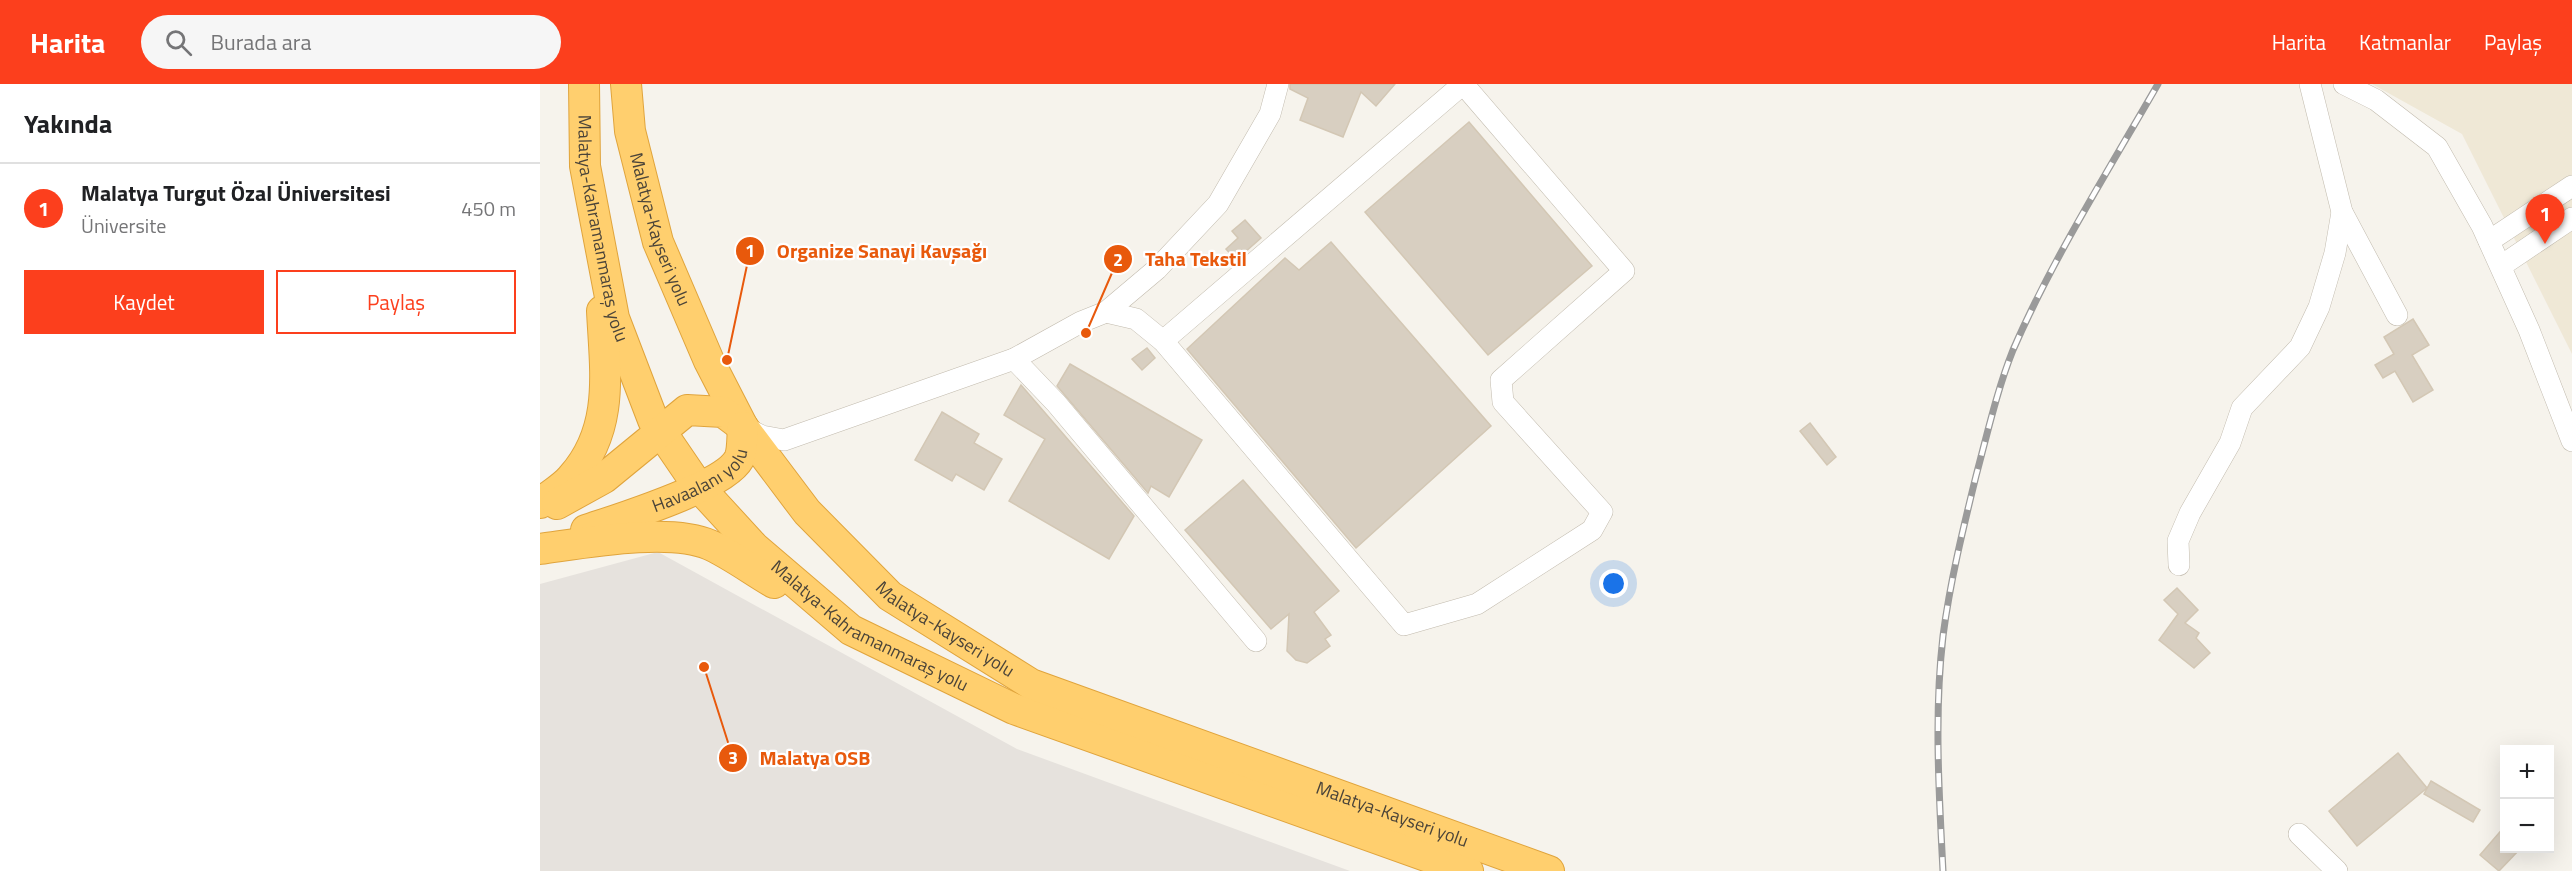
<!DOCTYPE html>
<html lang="tr">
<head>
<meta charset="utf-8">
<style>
	:root { --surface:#fff; --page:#f6f6f6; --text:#202124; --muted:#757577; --line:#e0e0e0; --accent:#fc3f1d }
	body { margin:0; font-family:"Titillium Web",sans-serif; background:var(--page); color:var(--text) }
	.controls { position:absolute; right:18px; bottom:18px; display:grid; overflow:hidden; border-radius:0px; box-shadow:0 6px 24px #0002 }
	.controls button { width:54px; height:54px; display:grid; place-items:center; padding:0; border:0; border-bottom:2px solid var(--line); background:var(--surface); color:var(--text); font:30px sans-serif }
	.you { position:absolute; left:1074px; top:500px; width:21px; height:21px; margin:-15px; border:4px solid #fff; border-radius:50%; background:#1a73e8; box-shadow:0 0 0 9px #1a73e833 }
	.badge { display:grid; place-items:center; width:39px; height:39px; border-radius:50%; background:var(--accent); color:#fff; font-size:20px; font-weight:700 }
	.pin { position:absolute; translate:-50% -50px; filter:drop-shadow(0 2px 3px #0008) }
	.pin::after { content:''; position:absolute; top:32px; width:21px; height:18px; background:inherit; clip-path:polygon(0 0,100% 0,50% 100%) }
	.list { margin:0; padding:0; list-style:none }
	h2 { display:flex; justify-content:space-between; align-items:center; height:78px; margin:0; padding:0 24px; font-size:26px }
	h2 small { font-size:20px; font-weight:400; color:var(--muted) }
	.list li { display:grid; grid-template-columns:39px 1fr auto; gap:18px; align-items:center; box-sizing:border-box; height:90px; padding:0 24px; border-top:2px solid var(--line) }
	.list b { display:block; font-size:22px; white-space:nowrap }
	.list p { margin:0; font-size:20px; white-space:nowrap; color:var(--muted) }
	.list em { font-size:20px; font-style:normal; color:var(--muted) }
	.actions { display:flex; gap:12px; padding:18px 24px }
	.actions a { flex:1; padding:14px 0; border:2px solid var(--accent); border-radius:0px; text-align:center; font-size:21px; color:var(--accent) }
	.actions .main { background:var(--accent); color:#fff }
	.icon { flex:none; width:33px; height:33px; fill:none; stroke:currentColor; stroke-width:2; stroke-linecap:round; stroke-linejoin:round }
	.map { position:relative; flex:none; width:2032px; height:787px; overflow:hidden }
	header { display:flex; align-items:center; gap:36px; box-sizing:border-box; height:84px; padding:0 30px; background:var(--accent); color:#fff }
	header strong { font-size:28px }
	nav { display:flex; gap:33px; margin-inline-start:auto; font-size:21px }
	.search { width:420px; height:54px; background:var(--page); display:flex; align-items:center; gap:15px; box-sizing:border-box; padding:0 21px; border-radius:33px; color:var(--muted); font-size:22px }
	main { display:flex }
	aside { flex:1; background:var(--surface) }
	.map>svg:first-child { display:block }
	.industrial { fill:#e6e2dd }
	.education { fill:#efe8d6 }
	.building { fill:#d8cfc1; stroke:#d3c7b4; stroke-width:1.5 }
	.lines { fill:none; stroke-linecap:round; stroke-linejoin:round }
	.minor-casing { stroke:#c2bbae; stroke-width:22 }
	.highway-casing { stroke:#e0a43c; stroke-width:32 }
	.minor { stroke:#fff; stroke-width:21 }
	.highway { stroke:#ffcf6e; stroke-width:30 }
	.rail-casing { stroke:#9a9a9a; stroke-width:7 }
	.rail { stroke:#fff; stroke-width:4.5; stroke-dasharray:14; stroke-linecap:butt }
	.labels { text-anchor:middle; stroke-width:4.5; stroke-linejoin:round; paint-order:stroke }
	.street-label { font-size:18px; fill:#4b4439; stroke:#fff }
	.leader { fill:none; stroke:#e8590c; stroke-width:2 }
	.callout-dot { fill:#e8590c; stroke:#fff; stroke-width:2 }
	.mark-label { font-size:18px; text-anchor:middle; font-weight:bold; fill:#fff }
	.callout-label { font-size:20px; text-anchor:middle; font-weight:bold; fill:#e8590c; stroke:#fff; stroke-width:4.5; stroke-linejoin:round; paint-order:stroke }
</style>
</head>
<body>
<header>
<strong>Harita</strong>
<div class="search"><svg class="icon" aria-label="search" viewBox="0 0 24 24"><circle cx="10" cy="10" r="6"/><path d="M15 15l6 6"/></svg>Burada ara</div>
<nav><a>Harita</a><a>Katmanlar</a><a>Paylaş</a></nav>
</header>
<main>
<aside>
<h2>Yakında<small></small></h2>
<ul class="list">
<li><span class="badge">1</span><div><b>Malatya Turgut Özal Üniversitesi</b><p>Üniversite</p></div><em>450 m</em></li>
</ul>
<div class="actions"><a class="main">Kaydet</a><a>Paylaş</a></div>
</aside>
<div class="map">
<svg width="2032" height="787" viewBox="0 0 2032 787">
	<rect width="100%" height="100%" fill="#f6f3ec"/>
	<path class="industrial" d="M118,468L477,665L810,787H0V500Z"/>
	<path class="education" d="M1832,0H2032V270L1922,50Z"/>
	<g class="building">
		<path d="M750,0H855L836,22L821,8L803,53L760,36L768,14L750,5Z"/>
		<path d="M929,38L1052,182L948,271L825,128Z"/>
		<path d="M705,136L721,154L696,176L686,165L698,154L692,147Z"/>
		<path d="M791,158L951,342L816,464L647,265L745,174L759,186Z"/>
		<path d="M1873,235L1889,261L1872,271L1893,306L1873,318L1855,287L1843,294L1835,281L1854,270L1844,253Z"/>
		<path d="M607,264L615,274L602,286L592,275Z"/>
		<path d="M530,280L662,356L629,413L611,402L608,409L517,302Z"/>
		<path d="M481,301L594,432L569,475L469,417L505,355L464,331Z"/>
		<path d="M402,328L439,350L434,359L462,375L444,406L416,390L412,397L375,376Z"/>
		<path d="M1270,339L1296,373L1287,381L1260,347Z"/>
		<path d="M703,396L799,507L774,528L791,551L785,555L790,562L767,579L756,576L747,567L749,530L731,545L645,446Z"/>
		<path d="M1637,504L1658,526L1645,539L1659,549L1656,554L1670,569L1654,584L1619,556L1638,530L1624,516Z"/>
		<path d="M1858,669L1887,704L1817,762L1789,727Z"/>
		<path d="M1891,697L1940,726L1933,738L1884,710Z"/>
		<path d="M1965,742V765H1980L1959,787L1940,771Z"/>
	</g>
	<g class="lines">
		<g class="minor-casing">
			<g id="minor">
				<path d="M1770,0L1802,128L1857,231"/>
				<path d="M1804,0L1836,16L1897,63L1942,142L1989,246L2032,357"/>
				<path d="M1949,157L2032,102"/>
				<path d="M1961,182L2032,134"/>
				<path d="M566,228L596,235L623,257L864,541L937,520L1052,446L1062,428L963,318L961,296L1084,187L924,1"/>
				<path d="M623,257L923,0"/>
				<path d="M474,275L516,319L716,557"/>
				<path d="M204,343L222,352L244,356L474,275L541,238L566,228L617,185L678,120L730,30L738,0"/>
				<path d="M1639,481L1638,457L1650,429L1690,359L1702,324L1760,263L1779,223L1795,169L1802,128"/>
				<path d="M1759,750L1797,787"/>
			</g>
		</g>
		<g class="highway-casing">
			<g id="highway">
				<path id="s1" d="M44,0L45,82L74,234L113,336L158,402L215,464L311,546L474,625L928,787"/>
				<path id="s2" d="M86,0L90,47L118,158L169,277L203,343L267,428L350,512L491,600L1009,787"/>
				<path d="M0,419C10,411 24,403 32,393C75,345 65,287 62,227"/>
				<path d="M17,420L64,394L147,326L183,328L203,343"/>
				<path id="s3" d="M46,446C78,435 184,403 199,375C203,367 202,352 203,343"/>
				<path d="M0,465C44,459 130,443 170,461C192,471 213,487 234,499"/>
			</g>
		</g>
		<use href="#minor" class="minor"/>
		<use href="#highway" class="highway"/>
		<g class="rail-casing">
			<path id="rail" d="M1403,787C1399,709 1394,630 1403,552C1410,498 1423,445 1436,392C1447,351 1457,306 1473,266C1513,174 1568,87 1618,0"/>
		</g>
		<use href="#rail" class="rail"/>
	</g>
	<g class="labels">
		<g class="street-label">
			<text dy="6" stroke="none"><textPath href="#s1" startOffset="146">Malatya-Kahramanmaraş yolu</textPath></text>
			<text dy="6" stroke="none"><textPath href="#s2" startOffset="150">Malatya-Kayseri yolu</textPath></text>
			<text dy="6" stroke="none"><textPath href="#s3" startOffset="126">Havaalanı yolu</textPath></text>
			<text dy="6" stroke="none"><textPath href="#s1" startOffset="650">Malatya-Kahramanmaraş yolu</textPath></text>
			<text dy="6" stroke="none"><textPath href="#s2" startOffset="654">Malatya-Kayseri yolu</textPath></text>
			<text dy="6" stroke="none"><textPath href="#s2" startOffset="1140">Malatya-Kayseri yolu</textPath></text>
		</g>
	</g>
	<path class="leader" d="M187 276L210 167M546 249L578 175M164 583L193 674"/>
	<g class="callout-dot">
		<circle cx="187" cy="276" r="6"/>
		<circle cx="546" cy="249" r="6"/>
		<circle cx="164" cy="583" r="6"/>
		<circle cx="210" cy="167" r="15"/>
		<circle cx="578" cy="175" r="15"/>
		<circle cx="193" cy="674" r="15"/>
	</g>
	<g class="mark-label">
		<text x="210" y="173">1</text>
		<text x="578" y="182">2</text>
		<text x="193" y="680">3</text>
	</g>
	<g class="callout-label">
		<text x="342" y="174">Organize Sanayi Kavşağı</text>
		<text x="656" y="182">Taha Tekstil</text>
		<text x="275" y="681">Malatya OSB</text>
	</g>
</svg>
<div class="controls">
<button>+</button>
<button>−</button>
</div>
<div class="you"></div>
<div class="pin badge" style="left:2005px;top:160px">1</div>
</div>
</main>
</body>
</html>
